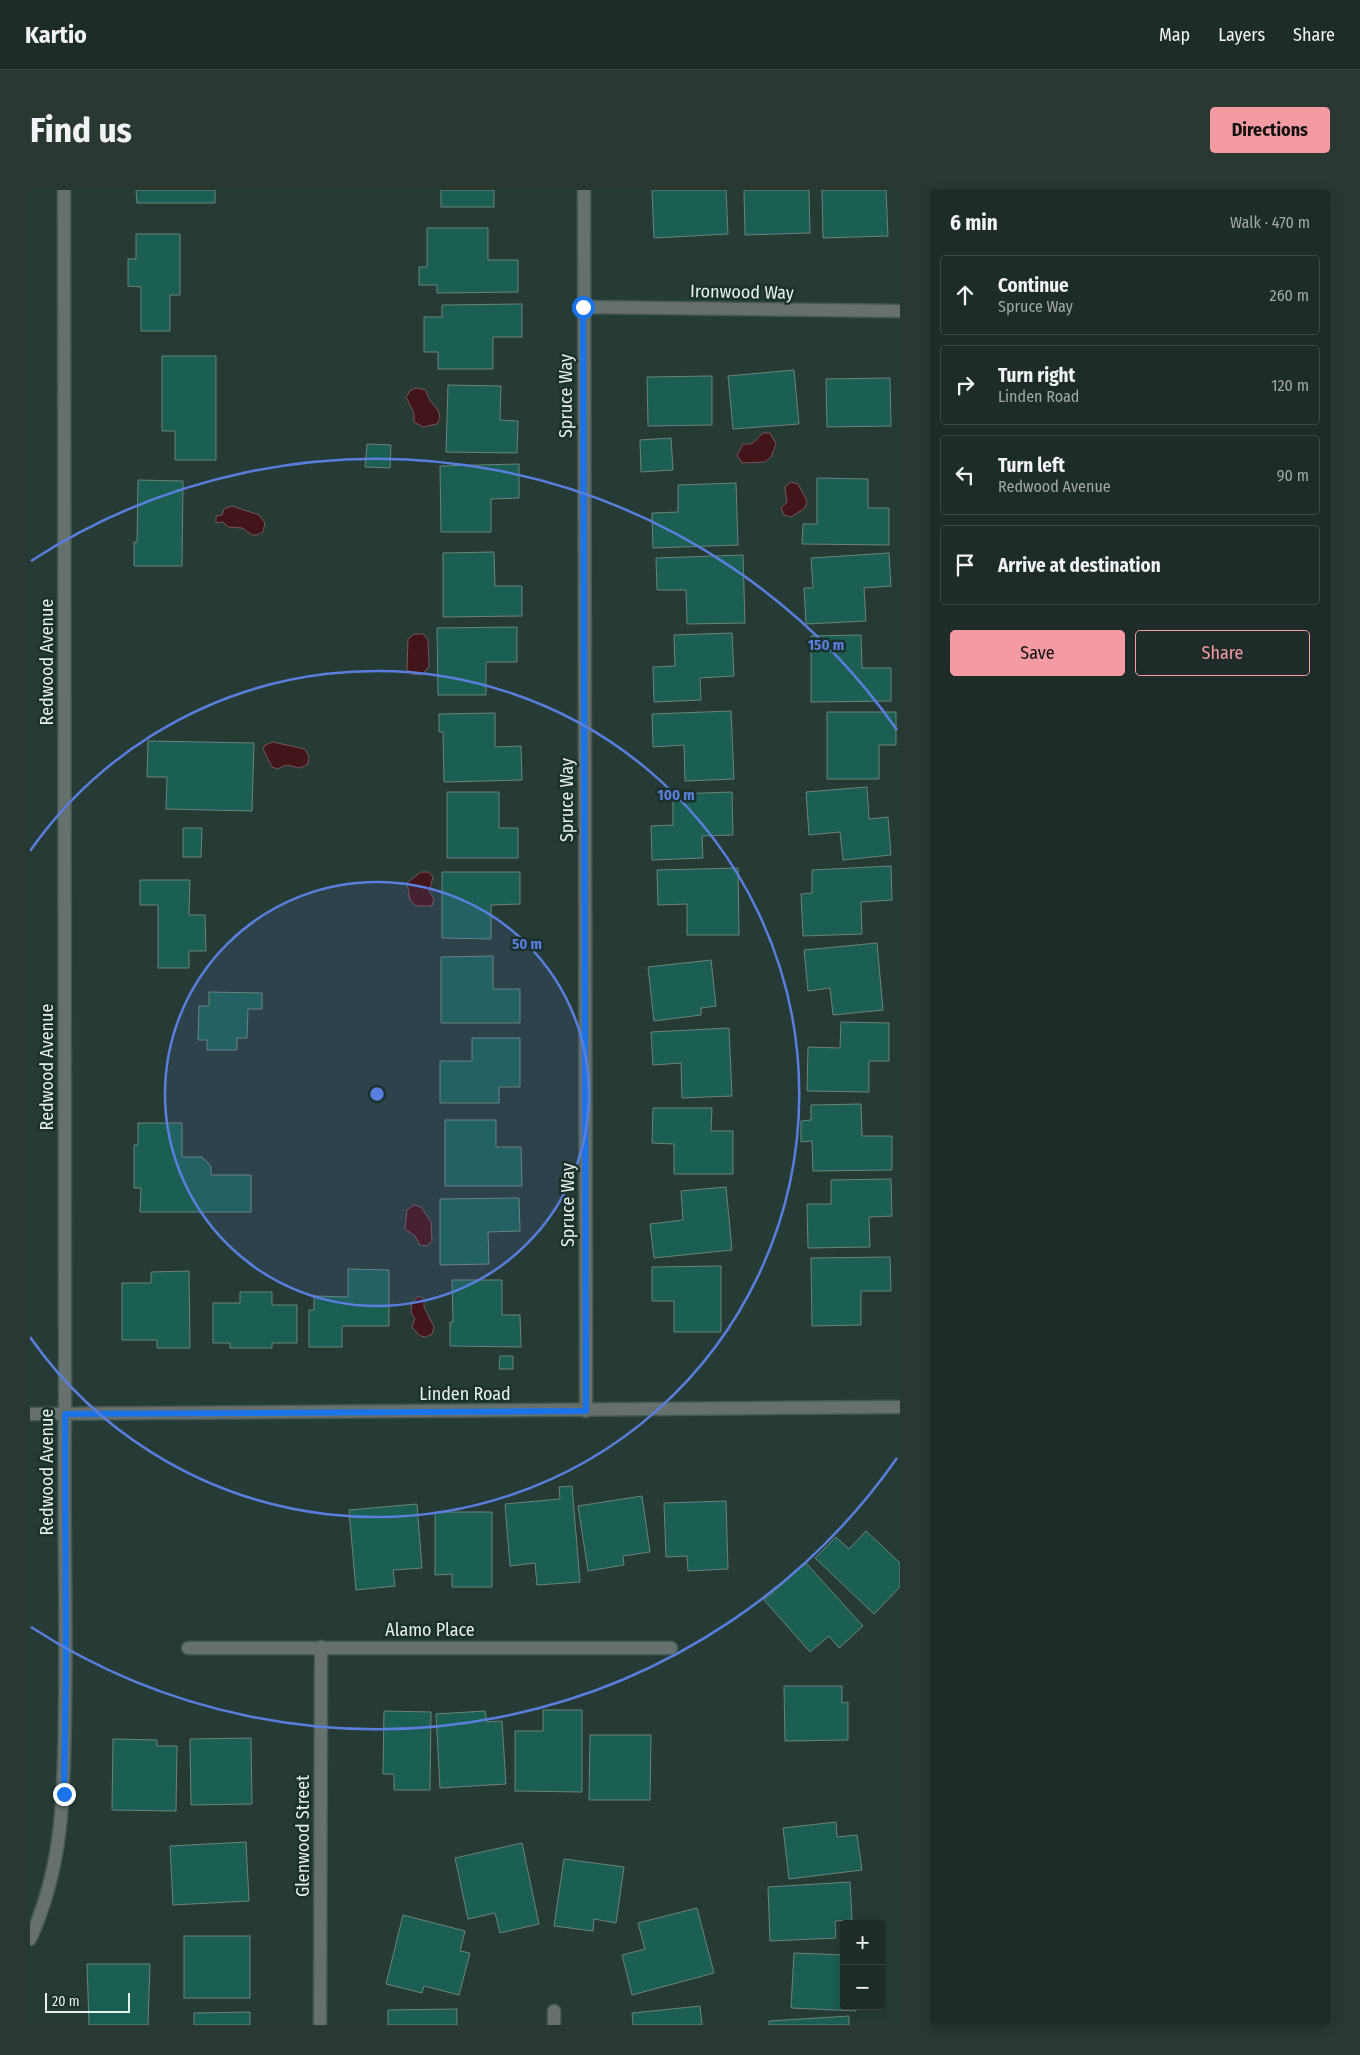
<!DOCTYPE html>
<html lang="en">
<head>
<meta charset="utf-8">
<style>
	:root { --surface:#1d2c28; --page:#2a3834; --text:#f1f3f6; --muted:#a0a7a8; --line:#3b4845; --accent:#f49aa1 }
	body { margin:0; font-family:"Fira Sans Condensed",sans-serif; background:var(--page); color:var(--text) }
	.controls { position:absolute; right:15px; bottom:15px; display:grid; overflow:hidden; border-radius:5px; box-shadow:0 2px 12px #0003 }
	.controls button { width:45px; height:45px; display:grid; place-items:center; padding:0; border:0; border-bottom:1px solid var(--line); background:var(--surface); color:var(--text); font:25px sans-serif }
	.scale { position:absolute; left:15px; bottom:12px; width:85px; box-sizing:border-box; padding-left:5px; border:2px solid #e4f0ed; border-top:0; font-size:14px; line-height:18px; white-space:nowrap; color:#e4f0ed; -webkit-text-stroke:4px #1d312c; paint-order:stroke }
	.stop { position:absolute; width:15px; height:15px; margin:-11px; border:4px solid #1a73e8; border-radius:50%; background:#fff }
	.stop.end { background:#1a73e8; border-color:#fff; box-shadow:0 1px 5px #0008 }
	.list { margin:0; padding:0; list-style:none }
	h2 { display:flex; justify-content:space-between; align-items:center; height:65px; margin:0; padding:0 20px; font-size:21px }
	h2 small { font-size:16px; font-weight:400; color:var(--muted) }
	.list li { display:grid; grid-template-columns:32px 1fr auto; gap:15px; align-items:center; box-sizing:border-box; height:80px; margin:0 10px 10px; padding:0 10px; border:1px solid var(--line); border-radius:5px }
	.list b { display:block; font-size:19px; white-space:nowrap }
	.list p { margin:0; font-size:16px; white-space:nowrap; color:var(--muted) }
	.list em { font-size:16px; font-style:normal; color:var(--muted) }
	.actions { display:flex; gap:10px; padding:15px 20px }
	.actions a { flex:1; padding:11px 0; border:1px solid var(--accent); border-radius:5px; text-align:center; font-size:18px; color:var(--accent) }
	.actions .main { background:var(--accent); color:#111 }
	.icon { flex:none; width:28px; height:28px; fill:none; stroke:currentColor; stroke-width:2; stroke-linecap:round; stroke-linejoin:round }
	.map { position:relative; flex:none; width:870px; height:1835px; overflow:hidden; border-radius:5px }
	header { display:flex; align-items:center; gap:30px; box-sizing:border-box; height:70px; padding:0 25px; background:var(--surface); border-bottom:1px solid var(--line) }
	header strong { font-size:24px }
	nav { display:flex; gap:28px; margin-inline-start:auto; font-size:18px }
	.intro { display:flex; align-items:center; justify-content:space-between; box-sizing:border-box; height:120px; padding:0 30px }
	h1 { margin:0; font-size:35px }
	.button { padding:12px 22px; border-radius:5px; background:var(--accent); color:#111; font-size:18px; font-weight:700 }
	main { display:flex; gap:30px; padding:0 30px }
	aside { flex:1; background:var(--surface); border-radius:5px; box-shadow:0 2px 12px #0003 }
	.map>svg:first-child { display:block }
	.water { fill:#42151b; stroke:#73575a }
	.building { fill:#1b5f52; stroke:#6c827c }
	.lines { fill:none; stroke-linecap:round; stroke-linejoin:round }
	.minor-casing { stroke:#455853; stroke-width:15 }
	.tertiary-casing { stroke:#455853; stroke-width:15 }
	.minor { stroke:#66706d; stroke-width:12 }
	.tertiary { stroke:#66706d; stroke-width:12 }
	.route { stroke:#1a73e8; stroke-width:6 }
	.ring { fill:none; stroke:#597fde; stroke-width:2.5 }
	.labels { text-anchor:middle; stroke-width:5; stroke-linejoin:round; paint-order:stroke }
	.street-label { font-size:18px; fill:#e4f0ed; stroke:#1d312c }
	.centre { fill:#597fde; stroke:#1d312c; stroke-width:2.5 }
	.ring-label { font-size:15px; text-anchor:middle; font-weight:bold; fill:#597fde; stroke:#1d312c; stroke-width:5; stroke-linejoin:round; paint-order:stroke }
</style>
</head>
<body>
<header>
<strong>Kartio</strong>
<nav><a>Map</a><a>Layers</a><a>Share</a></nav>
</header>
<div class="intro"><h1>Find us</h1><a class="button">Directions</a></div>
<main>
<div class="map">
<svg width="870" height="1835" viewBox="0 0 870 1835">
	<rect width="100%" height="100%" fill="#273b36"/>
	<g class="water">
		<path d="M386,198L396,200C399,216 409,215 410,228L407,234L393,237L384,232V223L376,207L381,200Z"/>
		<path d="M733,243H740L746,254L741,267L735,272L712,273L707,265L713,254C724,256 726,249 733,243Z"/>
		<path d="M761,292L768,294L777,311L775,318L761,327L754,325L751,318L757,312L755,297Z"/>
		<path d="M202,316L229,325L235,333L233,342L227,345H222L212,338L198,337L193,332L186,333V326L192,325L194,319Z"/>
		<path d="M384,444H393L398,450L399,476L392,485L381,484L377,479L378,449Z"/>
		<path d="M243,552L275,559L279,567L278,574L270,578C260,576 257,573 248,579L242,577L233,559L235,555Z"/>
		<path d="M391,682H399L403,687L399,702L404,708L402,716H386L380,710L377,693Z"/>
		<path d="M384,1015L391,1017L401,1032L402,1051L397,1056L390,1055L385,1046L375,1039L377,1020Z"/>
		<path d="M388,1106L394,1109V1117L404,1137L402,1144L396,1147L390,1146L382,1137L385,1129L381,1122L382,1113Z"/>
	</g>
	<g class="building">
		<path d="M106,0H185V13H107Z"/>
		<rect x="411" y="0" width="53" height="17"/>
		<path d="M622,0H696L698,44L624,48Z"/>
		<path d="M714,0H779L780,43L715,45Z"/>
		<path d="M792,0H856L858,46L793,48Z"/>
		<path d="M397,38H458V70H488V102L407,103V95H389V77H397Z"/>
		<path d="M106,44H150V105H140V141H111V97L98,96V69H106Z"/>
		<path d="M492,114V147H463V179H408V162H394V127H412V115Z"/>
		<path d="M132,166H186V270H145V241H132Z"/>
		<path d="M764,180L769,234L703,239L698,186Z"/>
		<path d="M682,186V235L618,236L617,187Z"/>
		<path d="M860,188L861,236L797,237L796,189Z"/>
		<path d="M418,195L471,196L470,230L488,231L487,263L416,262Z"/>
		<path d="M641,248L643,280L611,282L610,250Z"/>
		<path d="M337,254L361,255L360,278L335,277Z"/>
		<path d="M489,274V308L461,309V342H411L410,276Z"/>
		<path d="M787,288L838,289V318H859V355L772,354L773,334H787Z"/>
		<path d="M108,290L153,291L152,376H104V352H107Z"/>
		<path d="M706,293L708,355L623,358L622,323L648,322V295Z"/>
		<path d="M464,362L465,396H492V426L413,427V363Z"/>
		<path d="M859,363L861,396L834,398L836,431L776,434L774,398H783L781,368Z"/>
		<path d="M713,365L715,433L657,434L656,400H627L626,368Z"/>
		<path d="M487,437V472H456V505H408L407,438Z"/>
		<path d="M702,443L704,486L670,488L671,510L624,512L623,477L645,476L644,445Z"/>
		<path d="M831,445L832,478H861V511L781,512V446Z"/>
		<path d="M701,521L704,589L655,591L654,555L623,557L622,524Z"/>
		<path d="M797,522H866V555H849V589H797Z"/>
		<path d="M465,523V557L491,556L492,590L414,592L413,542H409V524Z"/>
		<path d="M118,551L224,553L222,621L136,619L137,587H117Z"/>
		<path d="M837,597L839,629L858,627L861,665L813,670L810,642L779,645L776,602Z"/>
		<path d="M417,602H469V638H488V668H417Z"/>
		<path d="M702,602L703,645L672,646L673,668L622,670L621,636L643,635V604Z"/>
		<path d="M153,638H172L171,667H153Z"/>
		<path d="M861,676L862,710L831,712L832,744L773,746L771,704L782,703V680Z"/>
		<path d="M708,678L709,745H657V714L628,715L627,680Z"/>
		<path d="M412,682H490V714L461,715V749L412,748Z"/>
		<path d="M110,690H160L159,725H175L176,761H159V778H128V715H110Z"/>
		<path d="M847,753L853,820L803,825L800,798L778,801L774,760Z"/>
		<path d="M463,766V799H490V833H411V767Z"/>
		<path d="M681,770L686,816L671,818V825L624,831L618,777Z"/>
		<path d="M179,802L232,803V819H218L217,848H207V860H177V850H168L169,816H179Z"/>
		<path d="M811,832L859,833V871H839V902L777,901L778,857L810,858Z"/>
		<path d="M699,838L702,906L652,908L651,873L623,875L621,842Z"/>
		<path d="M442,848H490V897H469V913H410V871H442Z"/>
		<path d="M831,914L832,946H862V980L783,981L782,951L771,952V931L781,930V915Z"/>
		<path d="M623,918H682L681,941H703V984H644V954L622,953Z"/>
		<path d="M415,930H466V957H491L492,996H415Z"/>
		<path d="M108,933H152V967H172L181,976V985H221V1022H110L111,998H104V955H108Z"/>
		<path d="M861,989L862,1026L839,1027L840,1057L778,1058L777,1014H801V990Z"/>
		<path d="M696,997L702,1060L624,1068L620,1034L653,1030L651,1001Z"/>
		<path d="M489,1008L490,1041L458,1042L459,1074L410,1075V1009Z"/>
		<path d="M860,1067L861,1101H831V1135L782,1136L781,1068Z"/>
		<path d="M691,1076V1142H644V1111H622V1077Z"/>
		<path d="M318,1079L359,1080V1136H312V1157H279V1120H284V1106L318,1107Z"/>
		<path d="M159,1081L160,1158H127V1150H92V1093H121V1082Z"/>
		<path d="M422,1090H472V1125H490L491,1157L420,1156V1132H423Z"/>
		<path d="M210,1102H242V1115H267V1153H242V1158H200V1153H183V1113H210Z"/>
		<path d="M470,1166H483V1179H469Z"/>
		<path d="M542,1296L550,1392L507,1395L505,1373L480,1376L475,1314L530,1309L529,1297Z"/>
		<path d="M612,1306L620,1362L593,1366L594,1375L558,1381L548,1316Z"/>
		<path d="M696,1311L698,1379L658,1381L657,1366L636,1367L634,1313Z"/>
		<path d="M387,1314L392,1378L363,1380L365,1396L326,1400L319,1320Z"/>
		<path d="M405,1322H462V1397H422V1384L405,1385Z"/>
		<path d="M836,1341L870,1373V1397L844,1424L785,1368L806,1347L819,1359Z"/>
		<path d="M776,1373L833,1436L809,1458L799,1446L780,1462L734,1410Z"/>
		<path d="M754,1496H812V1513L818,1512V1550L755,1551Z"/>
		<path d="M513,1520H552V1602L485,1601V1541H513Z"/>
		<path d="M354,1521L401,1522L400,1600H364V1584H353Z"/>
		<path d="M455,1521L457,1532L472,1531L476,1594L410,1598L406,1524Z"/>
		<path d="M560,1545H621L620,1610H559Z"/>
		<path d="M221,1548L222,1614L161,1615L160,1549Z"/>
		<path d="M83,1549L127,1550V1556H147L146,1621L82,1620Z"/>
		<path d="M806,1632L807,1647L827,1645L832,1680L759,1689L753,1638Z"/>
		<path d="M216,1652L219,1711L143,1715L140,1656Z"/>
		<path d="M492,1653L509,1734L470,1743L465,1723L438,1729L425,1668Z"/>
		<path d="M534,1669L594,1677L586,1733L564,1729L563,1741L524,1736Z"/>
		<path d="M820,1692L822,1730L805,1731L806,1748L740,1751L738,1697Z"/>
		<path d="M667,1718L684,1783L602,1805L592,1765L615,1759L608,1733Z"/>
		<path d="M373,1725L435,1741L430,1761L440,1763L429,1805L394,1796L392,1803L356,1794Z"/>
		<rect x="154" y="1746" width="66" height="62"/>
		<path d="M764,1763L814,1765V1816H826V1821L761,1818Z"/>
		<path d="M57,1774H120L118,1835H59Z"/>
		<path d="M670,1816L672,1835H603L602,1823Z"/>
		<path d="M427,1819V1835H358V1820Z"/>
		<path d="M220,1822V1835H164V1823Z"/>
		<path d="M819,1826V1835H739V1831Z"/>
	</g>
	<g class="lines">
		<g class="minor-casing">
			<g id="minor">
				<path d="M34,0L35,1224"/>
				<path d="M554,0L556,1221"/>
				<path d="M553,117L870,121"/>
				<path d="M158,1458H641"/>
				<path d="M290,1835L291,1457"/>
				<path d="M524,1835V1821"/>
			</g>
		</g>
		<g class="tertiary-casing">
			<g id="tertiary">
				<path d="M0,1224L870,1217"/>
				<path d="M0,1749C34,1676 34,1599 35,1520C37,1421 33,1323 35,1224"/>
			</g>
		</g>
		<use href="#minor" class="minor"/>
		<use href="#tertiary" class="tertiary"/>
	</g>
	<g class="lines">
		<path class="route" d="M34,1604L36,1478L35,1224L556,1221L553,117"/>
	</g>
	<circle cx="347" cy="904" r="212" fill="#597fde" fill-opacity=".12"/>
	<g class="ring">
		<circle cx="347" cy="904" r="212"/>
		<path d="M0 661A423 423 0 1 1 0 1147"/>
		<path d="M867 1268A635 635 0 0 1 1 1437M1 371A635 635 0 0 1 867 540"/>
	</g>
	<g class="labels">
		<g class="street-label">
			<text transform="translate(712 102) rotate(1)" y="6">Ironwood Way</text>
			<text transform="translate(536 206) rotate(-90)" y="6">Spruce Way</text>
			<text transform="translate(17 472) rotate(-90)" y="6">Redwood Avenue</text>
			<text transform="translate(537 610) rotate(-90)" y="6">Spruce Way</text>
			<text transform="translate(17 877) rotate(-90)" y="6">Redwood Avenue</text>
			<text transform="translate(538 1015) rotate(-90)" y="6">Spruce Way</text>
			<text x="435" y="1210">Linden Road</text>
			<text transform="translate(17 1282) rotate(-90)" y="6">Redwood Avenue</text>
			<text x="400" y="1446">Alamo Place</text>
			<text transform="translate(273 1646) rotate(-90)" y="6">Glenwood Street</text>
		</g>
	</g>
	<circle cx="347" cy="904" r="8" class="centre"/>
	<g class="ring-label">
		<text x="796" y="460">150 m</text>
		<text x="646" y="610">100 m</text>
		<text x="497" y="759">50 m</text>
	</g>
</svg>
<div class="controls">
<button>+</button>
<button>−</button>
</div>
<div class="scale">20 m</div>
<div class="stop" style="left:553px;top:117px"></div>
<div class="stop end" style="left:34px;top:1604px"></div>
</div>
<aside>
<h2>6 min<small>Walk · 470 m</small></h2>
<ul class="list">
<li><svg class="icon" aria-label="ahead" viewBox="0 0 24 24"><path d="M12 20V5M6 11l6-6 6 6"/></svg><div><b>Continue</b><p>Spruce Way</p></div><em>260 m</em></li>
<li><svg class="icon" aria-label="right" viewBox="0 0 24 24"><path d="M7 20v-9h11M14 6l5 5-5 5"/></svg><div><b>Turn right</b><p>Linden Road</p></div><em>120 m</em></li>
<li><svg class="icon" aria-label="left" viewBox="0 0 24 24"><path d="M17 20v-9H6M10 6l-5 5 5 5"/></svg><div><b>Turn left</b><p>Redwood Avenue</p></div><em>90 m</em></li>
<li><svg class="icon" aria-label="arrive" viewBox="0 0 24 24"><path d="M6 21V4h12l-3 4 3 4H6"/></svg><div><b>Arrive at destination</b></div></li>
</ul>
<div class="actions"><a class="main">Save</a><a>Share</a></div>
</aside>
</main>
</body>
</html>
